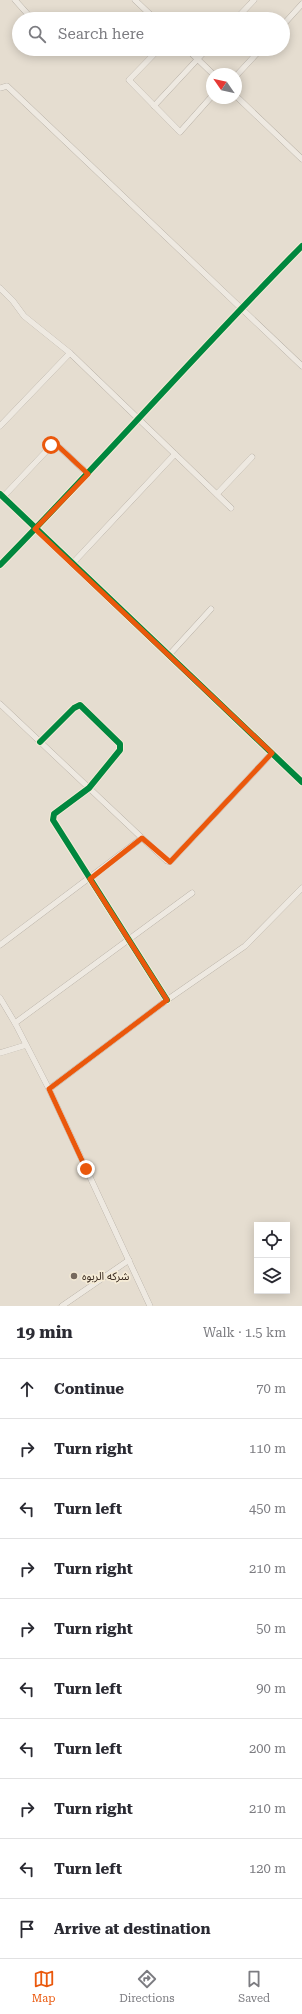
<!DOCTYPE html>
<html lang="en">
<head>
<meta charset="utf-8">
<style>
	:root { --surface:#fff; --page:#f2f2f3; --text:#2b2b33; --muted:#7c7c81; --line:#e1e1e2; --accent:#ea580c }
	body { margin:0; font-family:"Roboto Serif","Noto Sans Arabic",serif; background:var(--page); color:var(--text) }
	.controls { position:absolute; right:12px; bottom:12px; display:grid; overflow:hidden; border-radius:0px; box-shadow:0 2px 10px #0003 }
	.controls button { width:36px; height:36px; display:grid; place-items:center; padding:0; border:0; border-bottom:1px solid var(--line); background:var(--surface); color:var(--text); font:20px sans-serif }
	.compass { position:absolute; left:206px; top:68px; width:36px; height:36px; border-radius:50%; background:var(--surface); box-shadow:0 2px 10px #0003; rotate:304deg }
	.stop { position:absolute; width:12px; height:12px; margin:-9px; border:3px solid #ea580c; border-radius:50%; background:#fff }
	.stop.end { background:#ea580c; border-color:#fff; box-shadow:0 1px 4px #0008 }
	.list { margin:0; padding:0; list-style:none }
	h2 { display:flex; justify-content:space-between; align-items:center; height:52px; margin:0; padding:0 16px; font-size:17px }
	h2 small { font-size:13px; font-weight:400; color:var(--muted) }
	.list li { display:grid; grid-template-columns:26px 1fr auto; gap:12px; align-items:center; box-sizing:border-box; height:60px; padding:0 16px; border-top:1px solid var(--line) }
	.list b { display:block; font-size:15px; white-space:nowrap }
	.list em { font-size:13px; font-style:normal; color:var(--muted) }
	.icon { flex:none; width:22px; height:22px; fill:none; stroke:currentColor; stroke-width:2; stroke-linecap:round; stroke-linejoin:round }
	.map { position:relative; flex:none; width:302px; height:1306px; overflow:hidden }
	.search { position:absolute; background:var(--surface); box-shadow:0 2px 10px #0003; left:12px; right:12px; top:12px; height:44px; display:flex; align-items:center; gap:10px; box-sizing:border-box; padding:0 14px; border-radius:22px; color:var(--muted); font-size:15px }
	.sheet { height:652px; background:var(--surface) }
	nav { display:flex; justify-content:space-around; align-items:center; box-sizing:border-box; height:56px; border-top:1px solid var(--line); background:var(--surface); font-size:11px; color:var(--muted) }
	nav a { display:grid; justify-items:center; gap:2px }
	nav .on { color:var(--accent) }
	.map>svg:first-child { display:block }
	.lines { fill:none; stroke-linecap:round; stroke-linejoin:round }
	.street-casing { stroke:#aaa298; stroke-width:6 }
	.street { stroke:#eee9e1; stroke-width:5.5 }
	.cycleway-casing { stroke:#f5ebd6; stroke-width:8 }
	.cycleway { stroke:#00873e; stroke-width:6 }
	.route { stroke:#ea580c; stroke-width:5 }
	.poi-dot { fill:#76695e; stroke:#f5ebd6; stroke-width:1.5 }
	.labels { text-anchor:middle; stroke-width:3.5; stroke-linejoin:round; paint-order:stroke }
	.poi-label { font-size:11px; fill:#3a2b20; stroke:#f5ebd6; text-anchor:start }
</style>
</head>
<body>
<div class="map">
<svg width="302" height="1306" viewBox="0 0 302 1306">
	<rect width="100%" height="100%" fill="#e5ddd0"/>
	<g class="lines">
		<g class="street-casing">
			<g id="street">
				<path d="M15,0L32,19"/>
				<path d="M135,0L155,19"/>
				<path d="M236,19L254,0"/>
				<path d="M283,25L302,4"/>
				<path d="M159,49L129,80L180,132L212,96"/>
				<path d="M187,49L213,74"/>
				<path d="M236,76L261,49"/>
				<path d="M0,88L7,86L302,366"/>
				<path d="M236,96L302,159"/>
				<path d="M154,106L207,49"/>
				<path d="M0,288L13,301L24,316L70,353L231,508"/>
				<path d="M0,426L70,353"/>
				<path d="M0,494L302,782"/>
				<path d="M217,494L252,457"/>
				<path d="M3,497L53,444L57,445L88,474"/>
				<path d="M72,564L175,454"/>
				<path d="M0,565C103,460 199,350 302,246"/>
				<path d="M169,655L211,609"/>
				<path d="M0,704L142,838L0,945"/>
				<path d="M40,742L74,708L80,705L120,744V750L89,788L54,814L53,820L167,1000"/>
				<path d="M142,838L167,861L170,862L272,753"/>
				<path d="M0,998L15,1023L49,1089L150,1306"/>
				<path d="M15,1023L192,893"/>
				<path d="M0,1053L26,1045"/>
				<path d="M49,1089L167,1000L245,946L302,888"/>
				<path d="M62,1306L129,1260"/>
			</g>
		</g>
		<use href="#street" class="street"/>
		<g class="cycleway-casing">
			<g id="cycleway">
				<path d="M0,494L302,782"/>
				<path d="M0,565C103,460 199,350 302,246"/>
				<path d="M40,742L74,708L80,705L120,744V750L89,788L54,814L53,820L167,1000"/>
			</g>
		</g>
		<use href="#cycleway" class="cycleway"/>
	</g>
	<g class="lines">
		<path class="route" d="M51,445H57L88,474L35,529L272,753L170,862L142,838L90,879L167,1000L49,1089L86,1169"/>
	</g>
	<circle class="poi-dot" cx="74" cy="1276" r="4"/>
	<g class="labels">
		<g class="poi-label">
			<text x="82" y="1280">شركه الربوه</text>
		</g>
	</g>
</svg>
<div class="controls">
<button><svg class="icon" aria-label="locate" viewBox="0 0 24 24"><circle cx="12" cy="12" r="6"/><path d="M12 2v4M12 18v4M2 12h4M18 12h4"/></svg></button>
<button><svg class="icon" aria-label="layers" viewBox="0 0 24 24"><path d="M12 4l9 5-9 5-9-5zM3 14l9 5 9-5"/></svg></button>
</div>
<svg class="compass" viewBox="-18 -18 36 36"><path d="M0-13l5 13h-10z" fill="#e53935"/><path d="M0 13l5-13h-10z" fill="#7c7c81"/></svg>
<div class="stop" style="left:51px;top:445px"></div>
<div class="stop end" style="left:86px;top:1169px"></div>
<div class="search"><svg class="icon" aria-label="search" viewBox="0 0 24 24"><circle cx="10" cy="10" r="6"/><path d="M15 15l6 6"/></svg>Search here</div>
</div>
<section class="sheet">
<h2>19 min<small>Walk · 1.5 km</small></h2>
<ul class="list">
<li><svg class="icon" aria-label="ahead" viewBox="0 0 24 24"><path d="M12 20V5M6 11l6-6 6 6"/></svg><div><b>Continue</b></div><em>70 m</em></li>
<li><svg class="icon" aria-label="right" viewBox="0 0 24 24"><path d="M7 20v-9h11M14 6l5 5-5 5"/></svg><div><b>Turn right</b></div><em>110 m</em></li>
<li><svg class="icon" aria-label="left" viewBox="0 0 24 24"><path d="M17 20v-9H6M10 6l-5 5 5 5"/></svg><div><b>Turn left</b></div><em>450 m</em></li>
<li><svg class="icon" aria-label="right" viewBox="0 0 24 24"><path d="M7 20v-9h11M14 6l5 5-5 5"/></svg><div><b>Turn right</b></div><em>210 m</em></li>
<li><svg class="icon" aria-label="right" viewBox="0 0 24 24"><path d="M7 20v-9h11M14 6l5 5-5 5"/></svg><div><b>Turn right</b></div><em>50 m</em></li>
<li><svg class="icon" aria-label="left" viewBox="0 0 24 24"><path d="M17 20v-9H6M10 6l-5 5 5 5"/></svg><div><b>Turn left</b></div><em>90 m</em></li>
<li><svg class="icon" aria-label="left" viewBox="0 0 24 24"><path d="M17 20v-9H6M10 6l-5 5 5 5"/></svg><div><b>Turn left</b></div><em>200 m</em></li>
<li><svg class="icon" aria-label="right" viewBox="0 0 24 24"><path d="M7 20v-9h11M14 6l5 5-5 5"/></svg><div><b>Turn right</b></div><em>210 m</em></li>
<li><svg class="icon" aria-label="left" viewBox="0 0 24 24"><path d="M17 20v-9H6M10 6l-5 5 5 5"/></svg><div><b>Turn left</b></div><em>120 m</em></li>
<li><svg class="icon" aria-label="arrive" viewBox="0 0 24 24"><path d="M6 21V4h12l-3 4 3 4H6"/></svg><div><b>Arrive at destination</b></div></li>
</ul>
</section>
<nav>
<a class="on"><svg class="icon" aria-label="map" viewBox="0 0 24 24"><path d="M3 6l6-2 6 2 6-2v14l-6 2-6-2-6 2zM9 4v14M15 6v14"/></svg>Map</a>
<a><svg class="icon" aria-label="directions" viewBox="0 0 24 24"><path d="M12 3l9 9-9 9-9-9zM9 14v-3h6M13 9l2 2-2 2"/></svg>Directions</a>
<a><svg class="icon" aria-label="saved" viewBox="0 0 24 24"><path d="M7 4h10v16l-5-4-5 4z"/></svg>Saved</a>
</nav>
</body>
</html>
